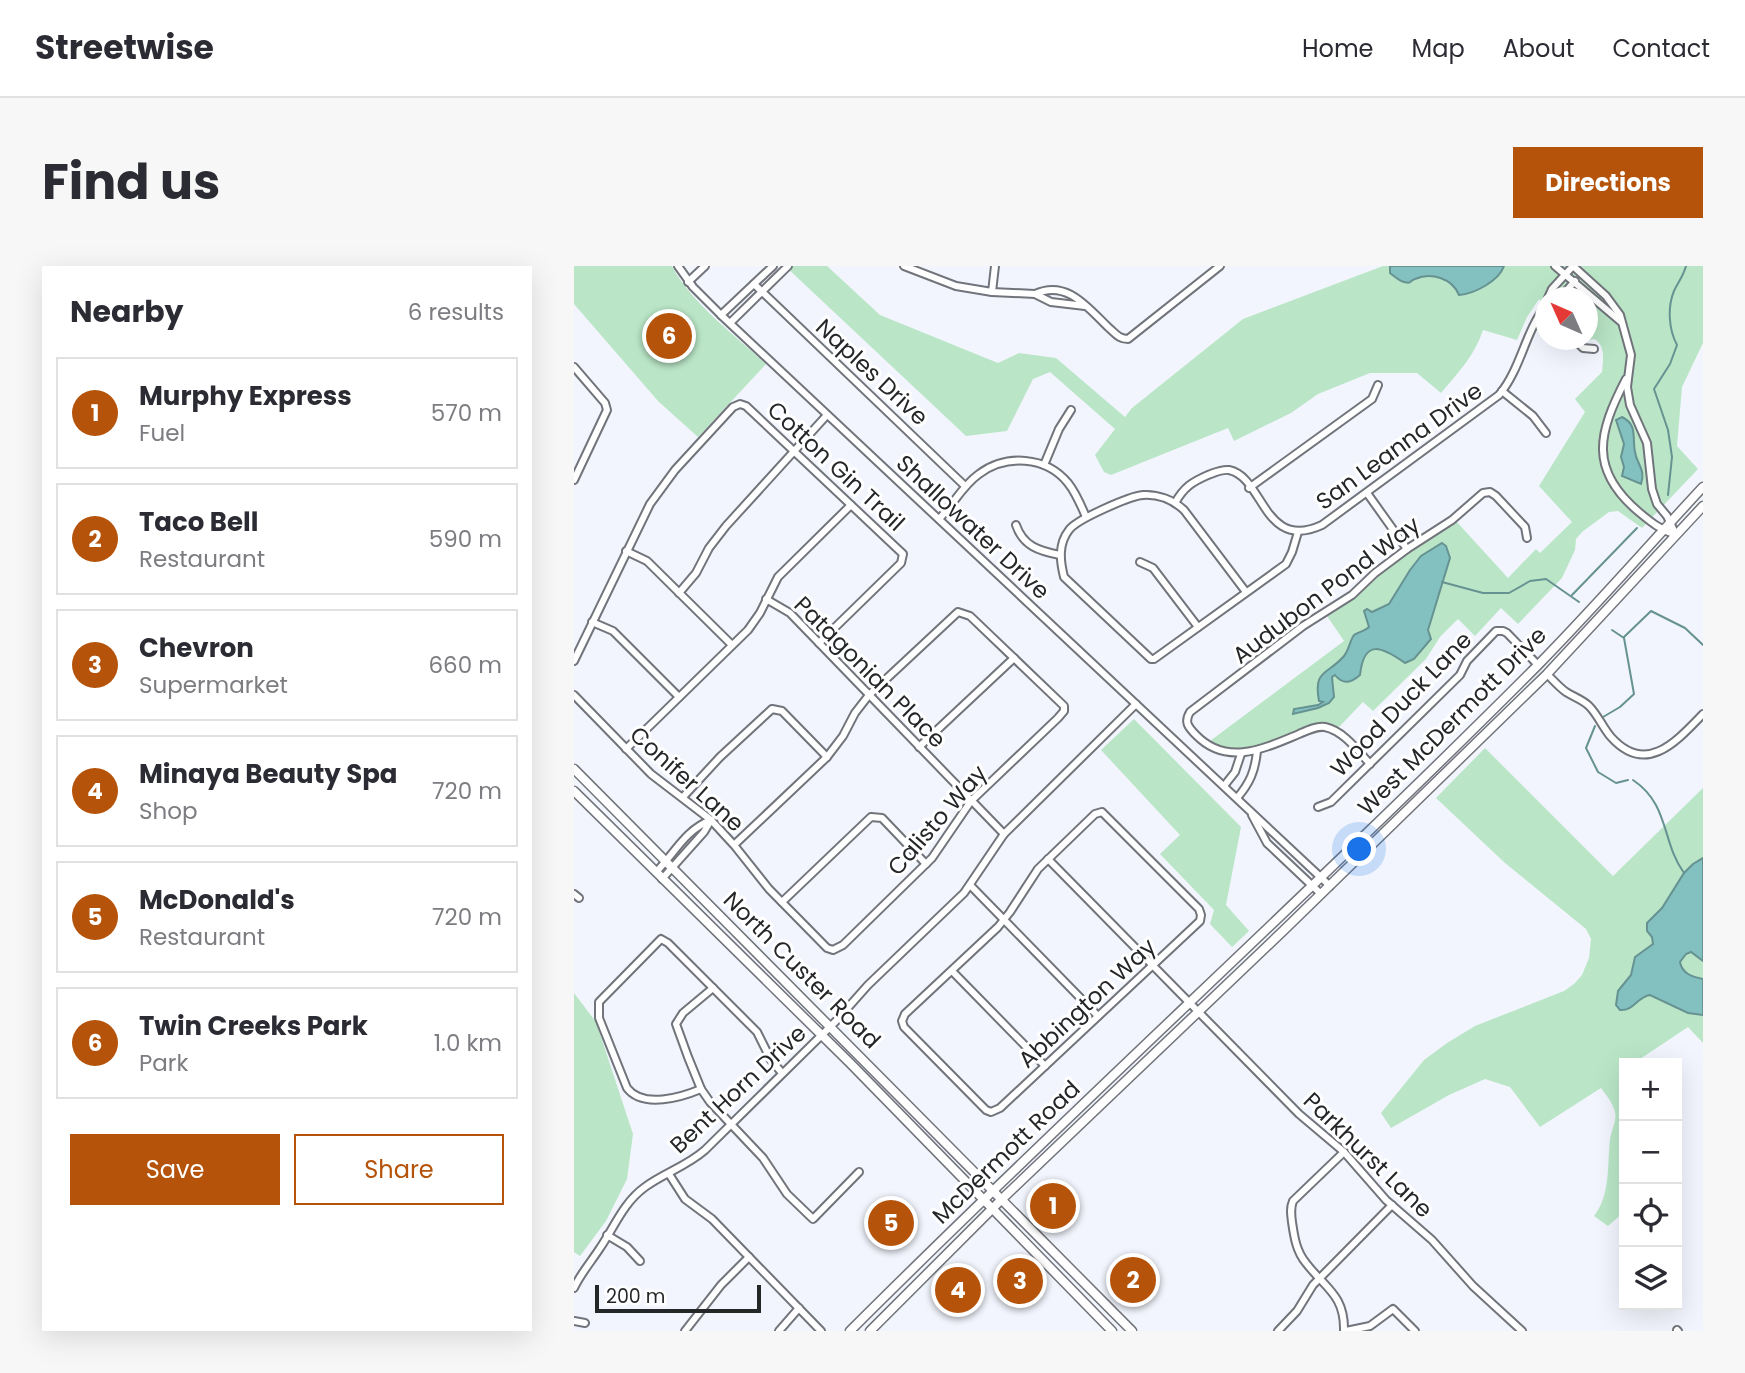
<!DOCTYPE html>
<html lang="en">
<head>
<meta charset="utf-8">
<style>
	:root { --surface:#fff; --page:#f7f7f7; --text:#2b2b33; --muted:#7c7c81; --line:#e1e1e2; --accent:#b45309 }
	body { margin:0; font-family:Poppins,sans-serif; background:var(--page); color:var(--text) }
	.controls { position:absolute; right:21px; bottom:21px; display:grid; overflow:hidden; border-radius:0px; box-shadow:0 7px 28px #0002 }
	.controls button { width:63px; height:63px; display:grid; place-items:center; padding:0; border:0; border-bottom:2px solid var(--line); background:var(--surface); color:var(--text); font:35px sans-serif }
	.compass { position:absolute; left:961px; top:21px; width:63px; height:63px; border-radius:50%; background:var(--surface); box-shadow:0 7px 28px #0002; rotate:315deg }
	.scale { position:absolute; left:21px; bottom:18px; width:166px; box-sizing:border-box; padding-left:7px; border:4px solid #242628; border-top:0; font-size:19px; line-height:24px; white-space:nowrap; color:#242628; -webkit-text-stroke:5px #fff; paint-order:stroke }
	.you { position:absolute; left:786px; top:584px; width:24px; height:24px; margin:-18px; border:5px solid #fff; border-radius:50%; background:#1a73e8; box-shadow:0 0 0 10px #1a73e833 }
	.badge { display:grid; place-items:center; width:46px; height:46px; border-radius:50%; background:var(--accent); color:#fff; font-size:23px; font-weight:700 }
	.pin { position:absolute; translate:-50% -50%; border:4px solid #fff; box-shadow:0 2px 7px #0006 }
	.list { margin:0; padding:0; list-style:none }
	h2 { display:flex; justify-content:space-between; align-items:center; height:91px; margin:0; padding:0 28px; font-size:30px }
	h2 small { font-size:23px; font-weight:400; color:var(--muted) }
	.list li { display:grid; grid-template-columns:46px 1fr auto; gap:21px; align-items:center; box-sizing:border-box; height:112px; margin:0 14px 14px; padding:0 14px; border:2px solid var(--line); border-radius:0px }
	.list b { display:block; font-size:26px; white-space:nowrap }
	.list p { margin:0; font-size:23px; white-space:nowrap; color:var(--muted) }
	.list em { font-size:23px; font-style:normal; color:var(--muted) }
	.actions { display:flex; gap:14px; padding:21px 28px }
	.actions a { flex:1; padding:16px 0; border:2px solid var(--accent); border-radius:0px; text-align:center; font-size:24px; color:var(--accent) }
	.actions .main { background:var(--accent); color:#fff }
	.icon { flex:none; width:38px; height:38px; fill:none; stroke:currentColor; stroke-width:2; stroke-linecap:round; stroke-linejoin:round }
	.map { position:relative; flex:none; width:1129px; height:1065px; overflow:hidden; border-radius:0px }
	header { display:flex; align-items:center; gap:42px; box-sizing:border-box; height:98px; padding:0 35px; background:var(--surface); border-bottom:2px solid var(--line) }
	header strong { font-size:33px }
	nav { display:flex; gap:38px; margin-inline-start:auto; font-size:24px }
	.intro { display:flex; align-items:center; justify-content:space-between; box-sizing:border-box; height:168px; padding:0 42px }
	h1 { margin:0; font-size:49px }
	.button { padding:18px 32px; border-radius:0px; background:var(--accent); color:#fff; font-size:24px; font-weight:700 }
	main { display:flex; gap:42px; padding:0 42px }
	aside { flex:1; background:var(--surface); border-radius:0px; box-shadow:0 7px 28px #0002 }
	.map>svg:first-child { display:block }
	.green { fill:#bae6c7 }
	.water { fill:#83c1c0; stroke:#669292; stroke-width:2 }
	.lines { fill:none; stroke-linecap:round; stroke-linejoin:round }
	.stream { stroke:#669292; stroke-width:2 }
	.minor-casing { stroke:#71747a; stroke-width:10 }
	.major-casing { stroke:#71747a; stroke-width:11 }
	.minor { stroke:#fff; stroke-width:6 }
	.major { stroke:#fff; stroke-width:8 }
	.labels { text-anchor:middle; stroke-width:6; stroke-linejoin:round; paint-order:stroke }
	.street-label { font-size:23px; fill:#242628; stroke:#fff }
</style>
</head>
<body>
<header>
<strong>Streetwise</strong>
<nav><a>Home</a><a>Map</a><a>About</a><a>Contact</a></nav>
</header>
<div class="intro"><h1>Find us</h1><a class="button">Directions</a></div>
<main>
<aside>
<h2>Nearby<small>6 results</small></h2>
<ul class="list">
<li><span class="badge">1</span><div><b>Murphy Express</b><p>Fuel</p></div><em>570 m</em></li>
<li><span class="badge">2</span><div><b>Taco Bell</b><p>Restaurant</p></div><em>590 m</em></li>
<li><span class="badge">3</span><div><b>Chevron</b><p>Supermarket</p></div><em>660 m</em></li>
<li><span class="badge">4</span><div><b>Minaya Beauty Spa</b><p>Shop</p></div><em>720 m</em></li>
<li><span class="badge">5</span><div><b>McDonald's</b><p>Restaurant</p></div><em>720 m</em></li>
<li><span class="badge">6</span><div><b>Twin Creeks Park</b><p>Park</p></div><em>1.0 km</em></li>
</ul>
<div class="actions"><a class="main">Save</a><a>Share</a></div>
</aside>
<div class="map">
<svg width="1129" height="1065" viewBox="0 0 1129 1065">
	<rect width="100%" height="100%" fill="#f2f5fd"/>
	<g class="green">
		<path d="M0,0H98C116,36 162,70 192,98L124,171L84,135L0,38Z"/>
		<path d="M211,0H253L306,49L424,97L445,87L482,92L551,151L558,142L669,53L809,0H1129V77L1108,121L1103,180L1124,203L1068,262L1044,245L1035,246L1008,266L1002,273L1001,284L988,312L944,358L927,342L901,370L884,353L866,371L852,393L799,445L789,436L765,461C720,445 693,502 636,475L770,375L753,350C772,339 787,323 805,309C830,289 856,273 882,255L934,312L962,283L966,287L998,256L965,220L1011,146L1001,133L1028,106C1029,94 1032,79 1020,73L1011,75L1005,74H1014V32H972L971,40L965,33L953,51L943,74L909,64C901,89 884,107 867,127L843,107H796L744,128L717,147L660,175L654,162L537,209L530,206L521,189L541,163L476,106L459,113L433,165L392,170Z"/>
		<path d="M560,453L667,561L652,639L675,665L658,681L636,658L640,644L586,588L606,569L527,484Z"/>
		<path d="M911,482L1039,610L1129,522V777L1114,761L1063,795L1064,797H1050V946L1034,960L1020,950C1037,928 1033,900 1036,874C1037,865 1043,855 1041,846C1039,837 1032,829 1027,822L966,861L936,821L911,813L875,829L817,862L807,847L850,794L873,777L901,760L990,725L1000,718L1008,709L1015,692L1017,673L1012,663L931,597L862,532Z"/>
		<path d="M0,727L22,756L59,868L53,913L32,955L6,990L0,986Z"/>
	</g>
	<g class="water">
		<path d="M816,0H930C925,15 900,28 885,29C878,12 857,6 841,13C834,15 839,18 830,16C825,15 820,10 816,7Z"/>
		<path d="M1048,151C1064,159 1058,171 1061,186C1063,199 1072,203 1067,218L1048,210L1050,201L1047,191L1050,178L1042,154Z"/>
		<path d="M868,277L872,280L876,292L854,364L857,373L840,393L831,397C808,381 790,372 786,409C777,417 769,419 761,409L758,411L760,431L755,437L744,442L719,448L720,443L744,439L749,436L745,435C739,403 754,409 770,390C775,384 776,374 780,369C784,366 791,365 795,361L790,345L793,343L798,346L815,338L836,304L847,290Z"/>
		<path d="M1129,592V695L1117,686L1112,688L1106,696C1108,708 1119,711 1129,713V749L1114,747L1076,729C1063,731 1060,745 1046,744L1042,739L1044,725L1057,709L1061,691L1079,678L1078,671L1073,665V657L1088,642L1110,607L1119,598Z"/>
	</g>
	<g class="lines">
		<g class="stream">
			<path d="M1094,229L1098,191L1094,164L1080,123L1096,98L1103,79C1095,64 1093,42 1100,25C1104,16 1109,11 1112,0"/>
			<path d="M868,316L909,327H935L956,315L972,313L1005,336"/>
			<path d="M998,329L1063,262"/>
			<path d="M1050,371L1077,345L1111,362L1129,379"/>
			<path d="M1029,451L1046,441L1060,428L1050,372L1038,364"/>
			<path d="M1021,460L1012,482L1024,506L1042,517L1054,514"/>
			<path d="M1059,514C1096,539 1087,575 1110,607"/>
		</g>
		<g class="minor-casing">
			<g id="minor">
				<path d="M104,0L119,21L147,49L756,620"/>
				<path d="M330,0L382,20L418,26L461,28L477,36L511,40"/>
				<path d="M981,0L1046,55"/>
				<path d="M999,0L1032,30L1046,49L1057,89L1053,121L1056,139L1073,177L1078,223L1083,238L1093,250L1102,269"/>
				<path d="M114,16L131,0"/>
				<path d="M180,18L391,220"/>
				<path d="M418,26L421,0"/>
				<path d="M461,28C493,13 514,42 535,62C542,68 545,73 554,73L646,0"/>
				<path d="M974,32L978,23L999,0"/>
				<path d="M986,32L1001,15"/>
				<path d="M147,49L199,0"/>
				<path d="M156,57L214,0"/>
				<path d="M1001,74L1009,82L1020,83"/>
				<path d="M0,101L31,137L33,144L0,214"/>
				<path d="M1052,113C1024,167 1014,204 1066,247C1078,257 1087,264 1102,269"/>
				<path d="M928,125L959,150L972,167"/>
				<path d="M470,199L485,163L497,144"/>
				<path d="M675,222L798,133L804,119"/>
				<path d="M793,227L833,283"/>
				<path d="M601,237C610,221 618,216 634,209C640,207 647,203 655,204C690,211 689,286 748,259L925,129C947,103 951,66 972,39"/>
				<path d="M365,253C379,239 388,220 405,208C432,188 472,190 494,217C502,227 507,239 512,251"/>
				<path d="M442,259C449,280 465,285 486,289"/>
				<path d="M52,285L73,295L158,379"/>
				<path d="M566,296L579,302L624,361"/>
				<path d="M672,326L610,244C599,234 584,228 569,229C556,230 503,253 495,264C484,278 486,295 490,311L577,393H580L712,298L718,286L724,266"/>
				<path d="M105,327L122,307L135,282L152,260L253,149"/>
				<path d="M192,333L216,347L430,568"/>
				<path d="M18,356L39,365L105,431"/>
				<path d="M0,395L76,238L101,204L159,141L166,138L172,140L329,288L327,297L245,377"/>
				<path d="M973,408C979,414 985,421 992,426C1000,431 1009,434 1015,440C1024,449 1029,462 1037,471C1072,510 1102,476 1129,448"/>
				<path d="M0,429L77,508L137,554L160,579L195,623L253,682L259,684L269,679L358,592L397,535L484,452L490,445V440L396,350L384,346L295,429L281,447L269,470L253,491L160,579"/>
				<path d="M345,481L440,392"/>
				<path d="M52,483L174,364L186,347L204,311L277,239"/>
				<path d="M796,498C784,485 770,465 751,461C742,460 734,464 725,468C691,482 653,501 622,469C614,461 610,456 616,446L729,360L778,329L801,307L833,283L878,254L909,227L916,226L922,230L951,261L953,272"/>
				<path d="M650,520L661,506L667,488"/>
				<path d="M109,531L146,491L198,443L208,445L253,491"/>
				<path d="M663,532C676,517 681,505 683,485"/>
				<path d="M744,541L757,536L886,409L893,395L922,365H929L933,367L964,399"/>
				<path d="M528,546L625,643L627,649L626,655L426,842L417,846L412,844L330,761L328,755L331,748L424,661L436,646L464,603L521,548Z"/>
				<path d="M678,549L693,577L747,628"/>
				<path d="M474,593L725,848L770,886L812,934L858,974L899,1020L948,1065"/>
				<path d="M82,606C101,587 111,564 137,554"/>
				<path d="M88,613L130,566L137,554"/>
				<path d="M396,619L524,750"/>
				<path d="M0,628L5,632"/>
				<path d="M208,636L297,551L308,552L352,598"/>
				<path d="M378,705L471,800"/>
				<path d="M139,722L109,747L102,758L114,791L127,823L136,836L189,892L213,928L239,953L285,906"/>
				<path d="M127,823C108,831 69,843 53,822L25,752V736L87,673L94,677L183,766L197,794L208,807"/>
				<path d="M770,886L719,935C716,942 717,948 718,956C720,970 722,985 732,997C751,1022 771,1029 770,1065"/>
				<path d="M95,908L111,933L138,953L247,1065"/>
				<path d="M33,969L53,981L66,995"/>
				<path d="M0,1022C7,1007 17,996 26,982C41,960 49,937 71,921C90,907 113,900 131,884L262,755L294,719L390,627L430,568L562,438"/>
				<path d="M0,1055L11,1057"/>
				<path d="M1103,1064L1104,1065"/>
				<path d="M111,1065L147,1019L175,991"/>
				<path d="M205,1065L225,1042"/>
				<path d="M704,1065L723,1045L739,1019L818,939"/>
				<path d="M772,1065L796,1060L819,1043L841,1065"/>
			</g>
		</g>
		<g class="major-casing">
			<g id="major">
				<path d="M0,503L558,1065"/>
				<path d="M0,525L276,797L538,1065"/>
				<path d="M276,1065C502,839 739,625 965,398C1021,341 1074,280 1129,221"/>
				<path d="M296,1065L428,933L709,665L973,408L1129,240"/>
			</g>
		</g>
		<use href="#minor" class="minor"/>
		<use href="#major" class="major"/>
	</g>
	<g class="labels">
		<g class="street-label">
			<text transform="translate(298 106) rotate(43)" y="8">Naples Drive</text>
			<text transform="translate(825 180) rotate(-36)" y="8">San Leanna Drive</text>
			<text transform="translate(262 200) rotate(43)" y="8">Cotton Gin Trail</text>
			<text transform="translate(399 261) rotate(43)" y="8">Shallowater Drive</text>
			<text transform="translate(752 324) rotate(-37)" y="8">Audubon Pond Way</text>
			<text transform="translate(296 406) rotate(45)" y="8">Patagonian Place</text>
			<text transform="translate(827 438) rotate(-46)" y="8">Wood Duck Lane</text>
			<text transform="translate(878 455) rotate(-45)" y="8">West McDermott Drive</text>
			<text transform="translate(113 513) rotate(42)" y="8">Conifer Lane</text>
			<text transform="translate(363 554) rotate(-49)" y="8">Calisto Way</text>
			<text transform="translate(228 704) rotate(45)" y="8">North Custer Road</text>
			<text transform="translate(513 737) rotate(-43)" y="8">Abbington Way</text>
			<text transform="translate(164 823) rotate(-43)" y="8">Bent Horn Drive</text>
			<text transform="translate(432 886) rotate(-44)" y="8">McDermott Road</text>
			<text transform="translate(794 889) rotate(44)" y="8">Parkhurst Lane</text>
		</g>
	</g>
</svg>
<div class="controls">
<button>+</button>
<button>−</button>
<button><svg class="icon" aria-label="locate" viewBox="0 0 24 24"><circle cx="12" cy="12" r="6"/><path d="M12 2v4M12 18v4M2 12h4M18 12h4"/></svg></button>
<button><svg class="icon" aria-label="layers" viewBox="0 0 24 24"><path d="M12 4l9 5-9 5-9-5zM3 14l9 5 9-5"/></svg></button>
</div>
<svg class="compass" viewBox="-18 -18 36 36"><path d="M0-13l5 13h-10z" fill="#e53935"/><path d="M0 13l5-13h-10z" fill="#7c7c81"/></svg>
<div class="scale">200 m</div>
<div class="you"></div>
<div class="pin badge" style="left:479px;top:940px">1</div>
<div class="pin badge" style="left:559px;top:1014px">2</div>
<div class="pin badge" style="left:446px;top:1015px">3</div>
<div class="pin badge" style="left:384px;top:1024px">4</div>
<div class="pin badge" style="left:317px;top:957px">5</div>
<div class="pin badge" style="left:95px;top:70px">6</div>
</div>
</main>
</body>
</html>
